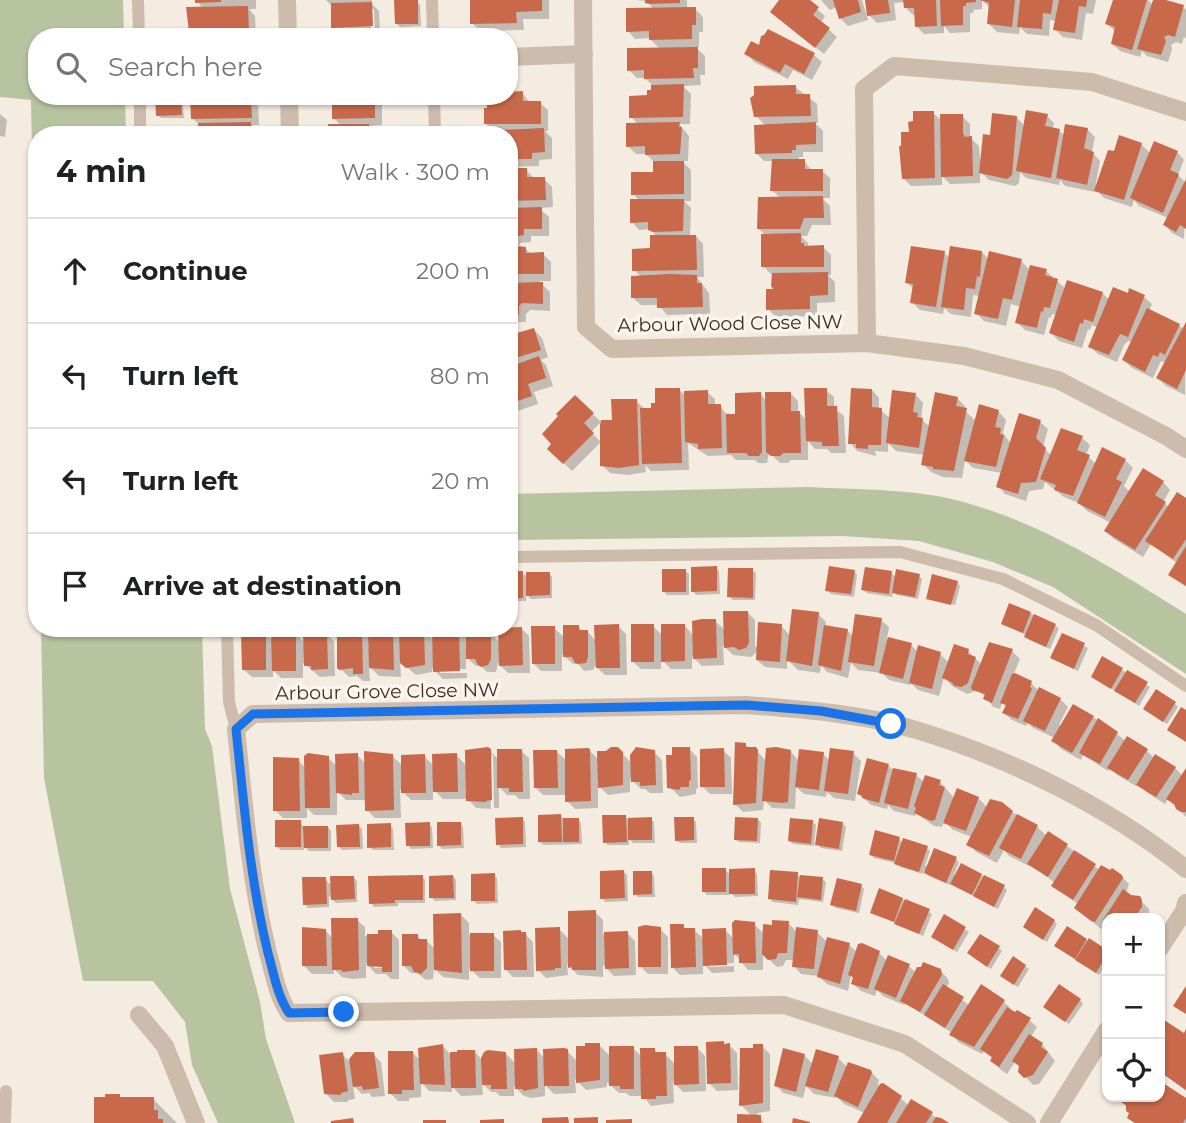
<!DOCTYPE html>
<html lang="en">
<head>
<meta charset="utf-8">
<style>
	:root { --surface:#fff; --page:#f6f6f6; --text:#202124; --muted:#757577; --line:#e0e0e0 }
	body { margin:0; font-family:Montserrat,sans-serif; background:var(--page); color:var(--text) }
	.controls { position:absolute; right:21px; bottom:21px; display:grid; overflow:hidden; border-radius:14px; box-shadow:0 2px 5px #0004 }
	.controls button { width:63px; height:63px; display:grid; place-items:center; padding:0; border:0; border-bottom:2px solid var(--line); background:var(--surface); color:var(--text); font:35px sans-serif }
	.stop { position:absolute; width:21px; height:21px; margin:-16px; border:5px solid #1a73e8; border-radius:50%; background:#fff }
	.stop.end { background:#1a73e8; border-color:#fff; box-shadow:0 2px 7px #0008 }
	.list { margin:0; padding:0; list-style:none }
	h2 { display:flex; justify-content:space-between; align-items:center; height:91px; margin:0; padding:0 28px; font-size:30px }
	h2 small { font-size:23px; font-weight:400; color:var(--muted) }
	.list li { display:grid; grid-template-columns:46px 1fr auto; gap:21px; align-items:center; box-sizing:border-box; height:105px; padding:0 28px; border-top:2px solid var(--line) }
	.list b { display:block; font-size:26px; white-space:nowrap }
	.list em { font-size:23px; font-style:normal; color:var(--muted) }
	.icon { flex:none; width:38px; height:38px; fill:none; stroke:currentColor; stroke-width:2; stroke-linecap:round; stroke-linejoin:round }
	.map { position:relative; flex:none; width:1186px; height:1123px; overflow:hidden }
	.search { position:absolute; background:var(--surface); box-shadow:0 2px 5px #0004; left:28px; top:28px; width:490px; height:77px; display:flex; align-items:center; gap:18px; box-sizing:border-box; padding:0 24px; border-radius:28px; color:var(--muted); font-size:26px }
	.panel { position:absolute; background:var(--surface); box-shadow:0 2px 5px #0004; left:28px; top:126px; width:490px; height:511px; border-radius:28px }
	.map>svg:first-child { display:block }
	.green { fill:#b8c4a0 }
	.shadow { fill:#0003; fill-rule:evenodd }
	.building { fill:#c8694b }
	.lines { fill:none; stroke-linecap:round; stroke-linejoin:round }
	.service { stroke:#cdbbac; stroke-width:12 }
	.minor { stroke:#cdbbac; stroke-width:18 }
	.route { stroke:#1a73e8; stroke-width:9 }
	.labels { text-anchor:middle; stroke-width:7; stroke-linejoin:round; paint-order:stroke }
	.street-label { font-size:19px; fill:#3b302b; stroke:#fbf5ee }
</style>
</head>
<body>
<div class="map">
<svg width="1186" height="1123" viewBox="0 0 1186 1123">
	<rect width="100%" height="100%" fill="#f4ebe1"/>
	<g class="green">
		<path d="M0,0H123L124,37H37V96H125L126,135H37V413L31,100L0,97Z"/>
		<path d="M809,487C845,489 881,489 916,493C1010,503 1107,564 1186,614V674L1053,587L993,562L919,541L842,536L509,540V494Z"/>
		<path d="M41,628H202L205,729L212,746L230,889L260,1002L266,1039L295,1123H218L192,1065L185,1022L153,981H83L44,778Z"/>
	</g>
	<g class="shadow">
		<path d="M197,0H256V9H249L255,16L256,37H197L191,31L203,9Z"/>
		<path d="M326,0H372V4L379,11L380,34H375L374,9H371V34L341,35L333,27L332,6Z"/>
		<path d="M399,0H416L420,5L421,26L400,27L396,23Z"/>
		<path d="M472,0H549V19H523L524,30L480,31L472,23Z"/>
		<path d="M635,0H687V9H695L703,17V32H699V47H695L705,56V75H700L701,85L683,86L691,94L690,124H679L689,136L688,161H682L691,170V201H684L691,208L690,236H696L703,244L704,277H697L709,293L710,314L667,315L659,305H641L633,298L641,277L634,270L652,250L657,237L650,229L639,230L632,222L640,201L633,194L655,174L654,162L646,154H636L628,146L638,124L631,117L653,92V86L645,78H637L629,70L660,49L649,38L635,39L628,31L654,10L647,1Z"/>
		<path d="M781,0H806L825,16L821,23L837,37L824,54L780,19Z"/>
		<path d="M821,0H862L868,20L848,26L840,18L837,7L830,10Z"/>
		<path d="M867,0H1096L1093,14L1086,13L1082,40L1063,37L1055,29L1056,21L1050,20L1049,36L1027,34L1020,27L1019,34L997,32L989,24L991,9L982,0V9L973,10L974,13H970V32L950,33L944,26V33L924,34L916,26V15H913L905,7V2L894,3L896,20L877,23L869,15Z"/>
		<path d="M1114,0H1148L1153,5L1155,0H1160L1183,7L1186,10V39L1184,37L1182,44L1176,42L1171,45L1172,49L1168,62L1147,56L1142,51L1140,57L1120,51L1113,44L1116,32L1107,24Z"/>
		<path d="M759,47L814,55L822,62L812,80L793,70L788,79L754,62L747,54Z"/>
		<path d="M795,87L817,104L818,123H815L823,131V152H803V157H799V161H804L812,171H822L830,178V198H822L830,206L831,225H812L807,236H801L808,243V247H823L831,255V275H828L835,282V302L817,303V316L776,317L768,309L776,291L774,274H771L763,266L766,236L758,228L780,198L772,190L774,161H764L756,153L766,126L756,116Z"/>
		<path d="M522,93L530,103H540L548,110V131H545L552,138V159L539,160V166L509,167V135L495,132L486,124L509,96Z"/>
		<path d="M156,96H182L184,118H161L157,115Z"/>
		<path d="M192,96H255L252,97L258,103L259,125H252L258,131V135H200V125L192,118Z"/>
		<path d="M374,96L382,104V125L369,126L376,135H330L341,126L334,118Z"/>
		<path d="M933,113L942,121L962,116L970,124V138L979,146L980,160H982L991,137L1016,117L1025,126L1047,116L1054,123L1053,129L1059,131L1065,136L1087,129L1095,137L1092,152L1100,161L1096,183L1099,184L1115,153L1141,144L1151,154L1177,152L1184,160L1178,175L1186,183L1184,239L1172,233L1165,225L1168,218L1139,206L1134,200L1132,207L1104,198L1095,189V192L1065,186L1060,180L1059,185L1026,178L1020,172L1019,183L1015,186L989,180L980,171V183L950,184L942,176V185L911,186L904,179L910,134Z"/>
		<path d="M0,114L7,120L5,137L0,136Z"/>
		<path d="M509,170H526L534,178L544,179L552,187L553,207L539,208L549,217V236H531V242L520,243V245L509,243Z"/>
		<path d="M509,247L525,248L531,254H543L551,262V281H539L550,292V311L530,310L526,314V322H509Z"/>
		<path d="M982,252L989,260L1021,261L1030,270L1046,271L1066,289L1102,293L1110,300L1129,295L1144,297L1152,304L1149,311L1179,325L1184,330L1186,326L1185,395L1166,386L1158,378L1166,363L1161,361L1153,378L1132,368L1124,360L1132,342L1128,341L1124,345L1117,362L1098,354L1090,347L1098,328L1092,325L1090,330L1088,329L1082,348L1059,341L1051,333L1057,315L1052,314L1051,318L1049,317L1044,335L1025,330L1017,322L1021,307L1011,304L1006,326L984,321L976,313L980,296L973,295L971,317L951,314L944,308L943,314L920,310L912,302L914,289L906,282L944,253L950,258Z"/>
		<path d="M509,326L518,335L534,330L542,338L548,357L541,360L546,365L553,386L534,392L538,404L509,414Z"/>
		<path d="M679,390L686,396L707,392L715,399V406H720L728,416H737L760,394L767,401L790,393L798,401V412L807,420L826,390L834,397V408L844,416L846,453H831L827,449H815L808,441V460H791L788,463H780L769,452L767,463H758L755,460H736L731,455L708,456L688,443L689,470L651,471L645,465L646,472L628,475L610,473L602,465L614,422L636,401L644,408L652,410Z"/>
		<path d="M872,390L879,398V409L891,419L916,395L923,403L921,419L930,427L957,398L965,406L964,410L976,421L999,412L1006,420L1003,433L1011,444L1040,422L1048,429L1043,447L1052,456L1082,438L1090,445L1086,455L1096,464L1125,460L1133,468L1124,486L1130,492L1163,482L1170,490L1163,502L1169,507L1186,500V587L1170,574L1177,563L1151,544L1143,557L1114,539L1106,531L1111,523L1087,511L1079,503L1064,497L1045,482L1043,489L1029,491L1026,501L1005,494L998,486L1002,473L973,468L965,460L962,478L943,477L931,472L923,464L925,455L896,451L888,443V452L875,451L876,456L857,451L850,443Z"/>
		<path d="M575,397L601,422L591,432L601,442L572,471L549,449Z"/>
		<path d="M716,568L719,571L720,594L696,595L693,591Z"/>
		<path d="M752,570L756,573L755,600H733L729,597Z"/>
		<path d="M685,571L689,574V595H667L664,592Z"/>
		<path d="M854,571L857,575L854,597L831,594L827,590Z"/>
		<path d="M522,572L527,578L549,573L552,577V598L531,599L526,594V601H509V573Z"/>
		<path d="M891,573L897,578L919,576L922,579L918,599L897,595L893,591L892,597L867,593L863,590Z"/>
		<path d="M957,582L960,586L955,605L929,598Z"/>
		<path d="M747,612L755,620V647H758L781,626L790,635L818,614L826,622L825,627L847,630L854,637L881,620L889,627L887,639L911,645L918,652L940,654L949,663L968,651L982,665L991,644L1012,651L1020,659L1013,676L1031,683L1039,691L1060,699L1068,707L1059,725L1062,727L1093,717L1126,741L1147,751L1155,759L1175,768L1183,776L1186,771V817L1168,799L1165,804L1146,792L1138,784L1136,786L1117,775L1110,768L1108,771L1083,755L1081,760L1061,749L1054,741L1055,738L1033,728L1028,723L1026,726L1012,720L1004,713L1007,707L1002,703L1000,709L993,707L986,697L975,689L973,692L967,694L952,686L944,677L939,696L918,690L911,683L910,685L889,680L882,673L858,670L851,663L848,678L827,672L821,665L820,673L798,670L787,659V669L765,667L757,660L758,651L751,657L733,655L723,645L724,665L702,666L692,656V669H671L661,659V669H641L633,662L653,626L662,635L684,625L694,636L715,621L725,630Z"/>
		<path d="M1030,613L1059,628L1050,649L1029,640L1026,635L1003,624Z"/>
		<path d="M618,626L626,634L627,675H605L595,666L593,670L584,671L578,664H573L562,654V671H541L533,663L554,628L565,638L578,627L582,631H587L596,641Z"/>
		<path d="M338,628L392,629L401,639L423,630L434,641V628H462L468,634L481,629L485,634L490,633L500,643L521,628L529,636L530,673H508L498,663L496,672H487L481,666H476L466,657V669L440,670V673H467V678L443,679L432,668V672L416,675L400,661L401,677L379,676L369,666L370,681H363L357,676L349,677L339,667Z"/>
		<path d="M295,633L305,643L326,634L334,641L335,676L320,677L303,663V678H281L273,670V677H252L244,670L265,634L273,641Z"/>
		<path d="M1062,635L1088,648L1078,671L1052,658Z"/>
		<path d="M1122,670L1150,687L1139,706L1093,677Z"/>
		<path d="M1175,704L1178,707L1167,724L1148,712Z"/>
		<path d="M745,744L750,749H755L766,761L791,752L799,761L823,754L830,761L853,753L861,761L855,801L834,798L827,792L826,797L804,794L796,787L795,809L772,808L764,800L763,810L743,812L735,804Z"/>
		<path d="M488,749L499,760L521,751L529,758L530,799H519L515,795H507L499,787V808H494L493,755H489L491,809H493L476,808L468,799H443L433,789V800H411L400,789L401,818H375L367,810V800H346L337,791V815H314L307,808V818H283L275,810L298,760L306,768L328,758L337,766L357,755L366,764L392,756L403,766L424,756L434,766L456,755L467,766Z"/>
		<path d="M617,749L633,764L654,752L662,760L663,793H650L645,789H641L630,778V792L608,795L598,785V808L575,809L567,801V795H543L535,787L557,752L567,761L590,751L599,760V752Z"/>
		<path d="M689,749L697,757L698,788L696,789V794L680,797L669,786Z"/>
		<path d="M723,750L731,758L732,794H710L702,786Z"/>
		<path d="M889,766L892,769L916,775L925,783L940,782L955,799L978,798L988,808L1012,812L1037,827L1047,836L1048,834L1067,846L1100,870L1121,876L1129,884L1126,893L1141,901L1149,909V915L1147,918H1107L1103,929L1100,928L1084,915L1078,904L1053,886L1055,883L1030,864L1029,866L1009,856L1004,850L997,863L976,852L969,844L972,837L953,830L944,821L942,827L934,826L916,813L915,816L894,811L888,805L887,809L871,805L859,794Z"/>
		<path d="M561,816L565,820H578L581,823L582,844L544,845L540,842Z"/>
		<path d="M625,816L628,819H651L654,822L655,843H633L629,839V845H608L604,842Z"/>
		<path d="M522,819L525,822L526,847L501,848L498,844Z"/>
		<path d="M693,819L696,822L697,843H680L676,840Z"/>
		<path d="M758,819L761,823L760,843L739,842L735,839Z"/>
		<path d="M300,821L304,828L328,827L331,831V851H309L304,846V850H281L277,847Z"/>
		<path d="M812,822L816,825L814,846L793,844L789,841Z"/>
		<path d="M460,823L463,827L464,848L442,849L439,845Z"/>
		<path d="M429,824L432,827L433,848L411,849L408,845Z"/>
		<path d="M843,824L846,827L842,851L821,848L817,844Z"/>
		<path d="M390,825L393,829L394,850H373L369,847Z"/>
		<path d="M359,826L362,829L363,849L342,850L339,847Z"/>
		<path d="M899,839L903,843L927,848L930,851L925,866L956,859L959,862L954,875H981L1004,887L1007,890L998,909L956,887L951,882L950,885L929,876L924,871L923,874L900,867L896,863L874,858L871,854Z"/>
		<path d="M725,870L731,875L754,870L757,874L758,896L735,897L729,891V895H707L704,892Z"/>
		<path d="M624,872L627,875L628,901L605,902L602,898Z"/>
		<path d="M651,872L654,876L655,897H638L635,894Z"/>
		<path d="M797,874L800,877L822,879L826,882L823,902L799,899L798,905L773,902L770,899Z"/>
		<path d="M494,875L497,878L498,903L477,904L473,900Z"/>
		<path d="M453,876L456,880V900L435,901L431,897Z"/>
		<path d="M353,877L357,881V902L336,903L329,896V907L308,908L305,904L325,879L332,886Z"/>
		<path d="M422,877L425,880V903H398V906L374,907L371,903Z"/>
		<path d="M861,886L864,889L859,913L836,908L832,905Z"/>
		<path d="M902,899L932,914L923,936L872,912Z"/>
		<path d="M595,912L603,920V934L627,933L635,941L636,975L614,976L603,965V977L578,975L567,964L568,975L546,978L538,970L559,929L570,940Z"/>
		<path d="M461,915L469,923V935H493L501,942V978H480L469,968V980L443,977L434,968L433,979L426,980L417,973H411L404,966L417,936L422,940H426L435,949Z"/>
		<path d="M945,917L969,932L957,952L933,937Z"/>
		<path d="M357,920L365,927V936H380L391,932L399,940V979H391L386,974H376L366,963V978L352,979L342,977L333,968L334,974H312L304,966L325,930L333,939ZM374,965L390,968H374Z"/>
		<path d="M1054,921L1057,924L1047,942L1028,930Z"/>
		<path d="M788,923L797,932H817L827,942L849,945L857,952L879,953L887,961L909,966L916,973L940,970L948,979L949,983L946,988L969,1005L1003,1001L1011,1009L1010,1010L1029,1020L1037,1027L1031,1037L1042,1044L1055,1061L1039,1084L1033,1085L1020,1071V1067L1015,1062L1007,1074L1000,1069L992,1061L993,1059L984,1051L982,1054L958,1042L952,1033L905,1003L904,1005L883,996L877,990L875,996L861,991L853,984L855,979L851,976L848,991L827,984L818,976L801,974L794,966V960H786L783,966L777,967L763,953V970H748L734,953V963L709,964V967L734,966V972L712,973L703,963V974L680,975L672,967L683,926L687,930H694L704,939L725,930L734,939L754,924L764,934Z"/>
		<path d="M660,929L668,937V974H648L640,966Z"/>
		<path d="M1067,929L1107,952V962L1099,975L1060,949Z"/>
		<path d="M525,934L533,942L534,977H513L505,969Z"/>
		<path d="M999,948L1002,951L991,969L972,956Z"/>
		<path d="M1013,958L1029,969L1018,987L1005,979Z"/>
		<path d="M1080,1000L1083,1004L1069,1024L1049,1010Z"/>
		<path d="M1161,1020L1184,1035L1186,1033V1091L1160,1071Z"/>
		<path d="M599,1045L610,1056L633,1048L642,1057L655,1050L658,1054H665L675,1064L697,1048L705,1056L706,1091L683,1092L673,1082L674,1103L651,1106L643,1096H630L626,1093H619L607,1082V1087L586,1090L575,1079L576,1093L554,1094L545,1085V1096L532,1098L524,1096L514,1086V1096H500L496,1092H491L482,1083L483,1095L461,1096L452,1086V1092L429,1091L421,1082V1097L409,1098V1101H398L390,1093L412,1052L421,1061L443,1046L450,1054L474,1051L483,1061L506,1054L516,1064L537,1050L545,1059L567,1051L578,1062Z"/>
		<path d="M729,1045L737,1053L738,1090L717,1091L709,1083Z"/>
		<path d="M762,1046L770,1054V1111L757,1113L764,1123H739L752,1116L741,1105L755,1050Z"/>
		<path d="M342,1054L352,1064L373,1054L381,1062L385,1096L372,1097L369,1093L362,1094L353,1085L355,1099L348,1100V1102H334L326,1094Z"/>
		<path d="M804,1055L813,1064L838,1058L848,1068L870,1071L879,1080L878,1085L893,1091L909,1106L931,1114L944,1123H859L865,1113L844,1104L836,1096V1098L814,1094L806,1086L803,1098L783,1093L776,1085Z"/>
		<path d="M1160,1083L1186,1100V1123H1134L1129,1118L1131,1113L1126,1106L1115,1097H1160Z"/>
		<path d="M119,1096L122,1099H153L177,1123H96Z"/>
	</g>
	<g class="building">
		<path d="M195,0H221V2L195,3Z"/>
		<path d="M394,0H418V24H395Z"/>
		<path d="M470,0H542V11L516,12L517,23L470,24Z"/>
		<path d="M645,0H680V3L649,4L645,3Z"/>
		<path d="M779,0H810L819,7L813,15L830,28L815,48L770,12Z"/>
		<path d="M833,0H858L861,12L839,19Z"/>
		<path d="M865,0H888L890,13L867,16Z"/>
		<path d="M903,0H936L937,26L915,27L914,8H904Z"/>
		<path d="M940,0H976V2L966,3V6H963V25L941,26Z"/>
		<path d="M980,0H1015L1012,27L987,24L989,3Z"/>
		<path d="M1020,0H1053L1051,14L1043,13L1042,29L1017,27Z"/>
		<path d="M1059,0H1087L1086,7L1079,6L1075,33L1053,30Z"/>
		<path d="M1113,0H1147L1132,50L1111,44L1115,27L1105,24Z"/>
		<path d="M1153,0H1166L1184,5L1175,37L1168,35L1164,37L1166,41L1161,55L1137,49Z"/>
		<path d="M372,2L373,26L331,28V3Z"/>
		<path d="M248,6L249,31L189,32L186,7Z"/>
		<path d="M696,7V25H692V39L649,40V31L626,32V8Z"/>
		<path d="M768,29L815,53L804,74L785,64L780,73L744,54L751,41L759,45L761,36L764,35Z"/>
		<path d="M698,47V68H693L694,78L644,79V70L627,71V48Z"/>
		<path d="M684,84L683,117L629,118V96L647,95V90H651V85Z"/>
		<path d="M796,85V94H810L811,116L754,117L750,98L754,95V86Z"/>
		<path d="M523,91V101H541V124H484V108H487V96H509V92Z"/>
		<path d="M155,96H181L182,115L156,116Z"/>
		<path d="M190,96H251L252,118L191,119Z"/>
		<path d="M332,96H375V118L332,119Z"/>
		<path d="M1026,110L1048,114L1045,126L1060,129L1051,178L1016,171Z"/>
		<path d="M913,111H934L935,178L902,179L899,146H901V132H909L908,122L913,121Z"/>
		<path d="M992,113L1017,116L1012,175L1007,179L979,173L983,134L990,135Z"/>
		<path d="M940,114H963V134L965,137L972,136L973,176L941,177Z"/>
		<path d="M251,122V135H198V123Z"/>
		<path d="M680,122L679,127H682L680,154L645,155V146L626,147V123Z"/>
		<path d="M816,122V144L796,145V150H792V153L755,154L754,125Z"/>
		<rect x="328" y="124" width="41" height="11"/>
		<path d="M1065,124L1088,128L1084,148L1094,152L1087,185L1056,178Z"/>
		<path d="M544,128L545,152L532,153V159H509V135H479L478,131Z"/>
		<path d="M1119,135L1142,143L1124,200L1094,191L1108,150L1114,151Z"/>
		<path d="M1154,141L1178,151L1170,170L1179,174L1163,213L1130,198Z"/>
		<path d="M772,159H805V169H823V191H770Z"/>
		<path d="M653,161H684V194L631,195V172H653Z"/>
		<path d="M509,168H527V177H545L546,200L509,201Z"/>
		<path d="M1186,179V229L1180,225L1176,232L1163,225Z"/>
		<path d="M823,196L824,218H804L800,229H757L758,197Z"/>
		<path d="M630,199H684L683,231L653,232L648,230V222L630,223Z"/>
		<path d="M542,207V229H524V235L509,238V208Z"/>
		<path d="M801,233V243H804V246L824,245V267H761V234Z"/>
		<path d="M650,235H696L697,270L632,271V249L650,248Z"/>
		<path d="M509,245L526,247V253L544,252V274H509Z"/>
		<path d="M911,246L945,251L936,307L910,303L913,284L905,283Z"/>
		<path d="M950,246L982,251L980,277L977,276L975,289L966,288L964,310L941,307Z"/>
		<path d="M989,251L1022,259L1012,300L1003,298L998,319L974,314Z"/>
		<path d="M1030,265L1047,269L1045,275L1058,279L1050,308L1044,307L1043,312L1041,311L1037,328L1015,323Z"/>
		<path d="M828,272V295L810,296V309L766,310V289H773L771,286L772,273Z"/>
		<path d="M670,274L697,275V283H702L703,307L657,308V298H631V276Z"/>
		<path d="M1067,280L1103,292L1093,322L1084,319L1083,324L1080,323L1074,342L1049,333Z"/>
		<path d="M543,282V304L522,303L519,306V315H509V283Z"/>
		<path d="M1113,287L1128,293L1129,288L1145,295L1128,337L1120,334L1109,355L1088,347Z"/>
		<path d="M1147,308L1180,324L1165,355L1160,352L1158,357L1153,355L1145,372L1122,360Z"/>
		<path d="M1186,322V370L1177,389L1156,378Z"/>
		<path d="M509,324L513,334L534,328L541,350L509,360Z"/>
		<path d="M539,356L546,378L528,384L532,396L509,404V367Z"/>
		<path d="M655,388H680L682,463L642,464L640,408H651V403H655Z"/>
		<path d="M804,388H827V406H837L839,446H822V442L806,441Z"/>
		<path d="M851,388L872,389V407L882,408L881,445H868V449L856,448V444H848Z"/>
		<path d="M708,390V404H721L722,448L698,449V444L685,442L684,391Z"/>
		<path d="M892,390L916,393L913,412L918,413L917,417L923,418L919,448L886,443Z"/>
		<path d="M761,392L762,452L759,456H749L746,453H727L726,414H735V393Z"/>
		<path d="M765,392H791V411H800L801,453H783L780,456H771L766,452Z"/>
		<path d="M935,392L958,397L956,406L967,408L954,471L933,469V467L921,465Z"/>
		<path d="M575,395L594,413L584,423L594,433L563,464L547,449L551,444L542,434L558,416L556,414Z"/>
		<path d="M611,399H637L639,465L619,468L600,466V425L601,420H612Z"/>
		<path d="M979,404L999,410L995,427L1001,428L1000,434L1004,435L996,467L964,461Z"/>
		<path d="M1019,413L1041,420L1036,438L1046,448L1036,482L1021,483L1018,494L996,487Z"/>
		<path d="M1061,428L1083,436L1077,450L1090,455L1073,496L1054,490L1056,485L1040,479Z"/>
		<path d="M1102,447L1126,459L1116,479L1122,482L1105,517L1077,503Z"/>
		<path d="M1143,468L1164,481L1155,495L1166,502L1135,550L1104,531Z"/>
		<path d="M1177,492L1186,498V539L1173,559L1145,541Z"/>
		<path d="M1186,546V586L1168,575Z"/>
		<path d="M717,566V591L691,592V567Z"/>
		<path d="M829,566L855,570L851,594L825,591Z"/>
		<path d="M865,567L892,571L889,594L861,590Z"/>
		<path d="M728,568H753V598L727,597Z"/>
		<rect x="662" y="569" width="24" height="23"/>
		<path d="M896,569L920,574L915,597L892,593Z"/>
		<path d="M509,571H523V598L509,599Z"/>
		<path d="M526,572H550V595L526,596Z"/>
		<path d="M932,574L958,581L951,605L926,599Z"/>
		<path d="M1009,603L1031,612L1023,633L1001,624Z"/>
		<path d="M792,609L819,612L812,666L786,661Z"/>
		<path d="M723,611H748L749,643L746,648L739,650L734,647L724,648Z"/>
		<path d="M855,614L882,618L874,666L848,662Z"/>
		<path d="M1034,614L1056,624L1046,647L1024,637Z"/>
		<path d="M702,619H716L717,658L693,659L692,621Z"/>
		<path d="M758,622L782,624L780,662L756,660Z"/>
		<path d="M619,624L620,668H596L594,625Z"/>
		<rect x="631" y="624" width="23" height="38"/>
		<path d="M661,624H685V661L661,662Z"/>
		<path d="M563,625H579V630H588V657L586,663L578,664L575,663L572,657H563Z"/>
		<path d="M824,625L848,629L841,671L818,665Z"/>
		<path d="M531,626H555V664H532Z"/>
		<path d="M522,627L523,665L499,666L498,628Z"/>
		<path d="M337,628H362L363,674H353V668L339,670L337,668Z"/>
		<path d="M368,628H393L394,670L369,668Z"/>
		<path d="M424,628L425,665L406,668L400,663L399,633H409V629Z"/>
		<path d="M432,628H459L460,671L433,672Z"/>
		<path d="M466,628H482V632H491V659L488,665L481,667L478,665L475,659H466Z"/>
		<path d="M296,631V671H272L271,632Z"/>
		<path d="M241,632H266V670H242Z"/>
		<path d="M303,632H327L328,669L311,670V666H304Z"/>
		<path d="M1062,633L1085,643L1074,669L1050,658Z"/>
		<path d="M888,637L912,643L903,679L879,673Z"/>
		<path d="M989,642L1013,649L992,703L983,699L985,694L972,690L971,687Z"/>
		<path d="M954,644L969,649L968,654L976,657L968,683L962,687L955,686L951,682L942,678Z"/>
		<path d="M918,645L941,652L932,689L909,683Z"/>
		<path d="M1102,656L1123,668L1111,689L1091,677Z"/>
		<path d="M1127,670L1148,682L1135,703L1114,691Z"/>
		<path d="M1015,673L1032,681L1030,687L1032,689L1018,719L1002,713L1006,705L1000,703L1012,674Z"/>
		<path d="M1039,687L1061,698L1045,731L1023,721Z"/>
		<path d="M1156,689L1176,702L1163,722L1143,709Z"/>
		<path d="M1073,704L1094,716L1072,753L1051,741Z"/>
		<path d="M1181,707L1186,710V742L1167,730Z"/>
		<path d="M1098,718L1118,732L1100,764L1079,753Z"/>
		<path d="M1127,736L1148,749L1128,780L1107,768Z"/>
		<path d="M735,742L746,743V747H756L758,750L756,803L733,805Z"/>
		<path d="M488,747L491,749L492,800L486,801V802L466,801L465,750Z"/>
		<path d="M611,747H618L623,752V785L598,788L597,751H606Z"/>
		<path d="M636,747L655,750L656,785L640,786V782H631L630,755Z"/>
		<path d="M672,747H690L691,780L689,781V787H681L679,790L667,788L666,755H672Z"/>
		<path d="M776,747L791,750L788,802L783,803L762,801L766,748Z"/>
		<path d="M588,748L590,749L591,801L565,802V749Z"/>
		<path d="M724,748L725,787H700V749Z"/>
		<path d="M830,748L854,751L848,794L824,791Z"/>
		<path d="M497,749H522L523,792H509V788H497Z"/>
		<path d="M799,749L824,752L819,790L795,787Z"/>
		<path d="M533,750H557L558,788H534Z"/>
		<path d="M364,751L393,754L394,810L365,811Z"/>
		<path d="M308,753L329,756L330,808H305L304,756Z"/>
		<path d="M358,753L359,793H352V795L336,793L335,754Z"/>
		<path d="M457,753L458,792H433L432,754Z"/>
		<path d="M425,754L426,793H401V755Z"/>
		<path d="M1155,754L1176,767L1156,797L1136,785Z"/>
		<path d="M273,757L299,758L300,811H273Z"/>
		<path d="M867,758L889,764L879,803L862,798V796L857,794Z"/>
		<path d="M893,768L917,773L908,809L884,803Z"/>
		<path d="M1186,768V812H1181L1176,809L1174,804L1166,799Z"/>
		<path d="M925,775L941,780L939,785L945,787L935,820L931,821L914,813L916,808L914,806Z"/>
		<path d="M957,788L979,797L966,831L943,823Z"/>
		<path d="M990,799L1002,802L1013,811L989,856L966,845Z"/>
		<path d="M561,814L562,842H538V815Z"/>
		<path d="M1017,814L1038,825L1021,859L999,848Z"/>
		<path d="M602,815H626L627,842L603,843Z"/>
		<path d="M523,817V844L496,845L495,818Z"/>
		<path d="M652,817V840H628V818Z"/>
		<path d="M674,817H694V840L675,841Z"/>
		<path d="M735,817L758,818L757,841L734,840Z"/>
		<rect x="563" y="818" width="16" height="24"/>
		<path d="M790,818L813,820L811,844L788,841Z"/>
		<path d="M819,818L843,822L839,849L815,845Z"/>
		<rect x="275" y="820" width="26" height="27"/>
		<path d="M430,822V846H406L405,823Z"/>
		<path d="M437,822H461V845L437,846Z"/>
		<path d="M391,823V847L367,848V824Z"/>
		<path d="M359,824L360,847H337L336,825Z"/>
		<path d="M303,826H328V848H304Z"/>
		<path d="M875,830L900,837L894,861L869,855Z"/>
		<path d="M1048,831L1068,844L1048,877L1027,864Z"/>
		<path d="M903,838L928,846L919,872L894,864Z"/>
		<path d="M934,848L957,857L946,883L924,873Z"/>
		<path d="M1074,850L1096,864L1073,900L1051,886Z"/>
		<path d="M961,863L982,874L972,895L950,884Z"/>
		<path d="M1101,865L1110,870L1112,868L1122,875L1123,878L1095,922L1091,921L1074,908Z"/>
		<rect x="702" y="868" width="24" height="24"/>
		<path d="M755,868V894H729V869Z"/>
		<path d="M624,870L625,898L600,899V871Z"/>
		<path d="M770,870L798,872L796,902L768,899Z"/>
		<path d="M633,871H652V894L633,895Z"/>
		<path d="M495,873V901H471V874Z"/>
		<path d="M423,875V900H395V903L369,904L368,876Z"/>
		<path d="M453,875L454,898H429V876Z"/>
		<path d="M800,875L823,877L821,900L797,897Z"/>
		<path d="M984,875L1005,885L994,907L973,896Z"/>
		<path d="M330,876H354L355,899L331,900Z"/>
		<path d="M302,877H326L327,904L303,905Z"/>
		<path d="M837,878L862,884L856,911L830,905Z"/>
		<path d="M879,888L903,898L894,922L870,913Z"/>
		<path d="M1123,889L1131,895L1140,896L1142,900V907L1134,918H1107V922L1103,920Z"/>
		<path d="M905,899L930,909L919,934L894,924Z"/>
		<path d="M1035,907L1055,920L1043,940L1023,927Z"/>
		<path d="M596,910V970H572V967L568,968V911Z"/>
		<path d="M461,913L462,973L434,970L433,914Z"/>
		<path d="M944,914L966,927L953,950L931,937Z"/>
		<path d="M331,918H358L359,970L343,972L341,970H332Z"/>
		<path d="M735,920L755,922L756,963H739V954L733,955L732,923Z"/>
		<path d="M772,920L789,921L787,953H778L776,959L768,960L762,954L763,924L772,925Z"/>
		<path d="M670,924H684V928H695L696,967L671,968Z"/>
		<path d="M645,925L661,927V967H638V927Z"/>
		<path d="M1067,926L1087,939L1075,959L1054,946Z"/>
		<path d="M302,927L326,929L327,966H302Z"/>
		<path d="M560,927L561,968H555V970L536,971L535,928Z"/>
		<path d="M796,927L818,930L814,969L792,967Z"/>
		<path d="M726,928L727,965L703,966L702,929Z"/>
		<path d="M378,930H392V972H382V967L367,966V934H378Z"/>
		<path d="M521,930V932H526L527,970H504L503,931Z"/>
		<path d="M628,931L629,968L605,969L604,932Z"/>
		<rect x="470" y="933" width="24" height="38"/>
		<path d="M402,934H418V939H427V968L421,974L414,972L411,966H402Z"/>
		<path d="M980,934L1000,946L987,967L967,953Z"/>
		<path d="M827,937L850,943L840,984L817,977Z"/>
		<path d="M1089,938L1107,950V954L1096,973L1075,960Z"/>
		<path d="M862,943L880,951L868,989L851,984L853,977L848,975L858,944Z"/>
		<path d="M888,955L910,964L896,998L874,989Z"/>
		<path d="M1013,956L1026,965L1014,985L1000,976Z"/>
		<path d="M923,962L941,969L942,975L920,1012L900,1001L917,967H921Z"/>
		<path d="M943,984L964,997L945,1028L924,1015Z"/>
		<path d="M981,984L1005,1000L974,1047L949,1035Z"/>
		<path d="M1059,984L1081,999L1065,1022L1043,1007Z"/>
		<path d="M1186,986V1014L1173,1006Z"/>
		<path d="M1007,1007L1015,1012L1017,1010L1031,1018L999,1067L990,1061L992,1057L980,1049Z"/>
		<path d="M1161,1018L1184,1033L1186,1029V1090L1160,1072Z"/>
		<path d="M1029,1034L1043,1043L1041,1047L1048,1052L1033,1075L1024,1078L1018,1072L1019,1066L1012,1061Z"/>
		<path d="M724,1041V1044L730,1043L731,1083L707,1084L706,1042Z"/>
		<path d="M585,1043H600V1080L576,1083V1046H585Z"/>
		<path d="M443,1044L445,1085L420,1084L418,1048Z"/>
		<path d="M753,1044H763V1103L739,1106L740,1048H753Z"/>
		<path d="M609,1046H634V1089H620V1086H609Z"/>
		<path d="M674,1046H698L699,1084L674,1085Z"/>
		<path d="M537,1048L538,1088L523,1091V1089H515L514,1049Z"/>
		<path d="M564,1048L568,1049L569,1086H544L543,1049Z"/>
		<path d="M640,1048H655V1052H666L667,1096H656V1099H641Z"/>
		<path d="M783,1048L805,1054L796,1092L774,1086Z"/>
		<path d="M816,1049L839,1056L828,1092L805,1086Z"/>
		<path d="M457,1050H475L476,1088H451L450,1052H457Z"/>
		<path d="M488,1050L506,1052L507,1089H491V1085H482L481,1058L484,1052Z"/>
		<path d="M388,1051H413L414,1090H402V1094H388Z"/>
		<path d="M343,1052L348,1091L341,1093V1095L324,1094L319,1055Z"/>
		<path d="M355,1052H374L379,1088L363,1090L362,1086L353,1087L349,1059Z"/>
		<path d="M848,1062L871,1070L872,1073L858,1107L834,1096Z"/>
		<path d="M1160,1081L1186,1098V1118L1183,1123H1135L1127,1118L1129,1113L1126,1111V1105L1114,1097H1160Z"/>
		<path d="M883,1083L902,1096L887,1123H857L880,1084Z"/>
		<path d="M105,1094H120V1097H154V1110H158V1119H163V1123H94V1097H105Z"/>
		<path d="M911,1099L933,1112L926,1123H896Z"/>
		<path d="M737,1114L761,1115V1123H737Z"/>
		<path d="M568,1117L569,1123H542V1118Z"/>
		<path d="M598,1117V1123H574V1118Z"/>
		<path d="M936,1117L941,1118L949,1123H932Z"/>
		<path d="M353,1118L354,1123H331V1121Z"/>
		<path d="M793,1118L810,1122V1123H792Z"/>
		<path d="M504,1119V1123H480V1120Z"/>
		<path d="M632,1119V1123H606V1120Z"/>
		<rect x="423" y="1120" width="23" height="3"/>
	</g>
	<g class="lines">
		<g class="service">
			<path d="M138,0L139,37"/>
			<path d="M432,0L433,37"/>
			<path d="M140,96V135"/>
			<path d="M434,96L435,135"/>
			<path d="M509,557L900,552L1003,579L1096,625L1186,686"/>
			<path d="M227,628L229,702L236,729"/>
			<path d="M5,1123L6,1091"/>
		</g>
		<g class="minor">
			<path d="M287,0L288,37"/>
			<path d="M583,0L586,327L612,349L867,343L964,356L1058,380L1166,436L1186,449"/>
			<path d="M509,57L584,54"/>
			<path d="M289,96L290,135"/>
			<path d="M867,343L864,89L894,66L1092,82L1186,112"/>
			<path d="M1160,948L1184,911L1186,903"/>
			<path d="M139,1015L165,1046L196,1123"/>
			<path d="M1027,1123L905,1044L784,1005L289,1013C277,995 274,974 268,953C250,879 244,805 236,729L253,714L746,705C801,709 864,714 916,730C1010,758 1109,807 1186,869"/>
			<path d="M1049,1123L1107,1030"/>
		</g>
	</g>
	<g class="lines">
		<path class="route" d="M344,1012L289,1013C277,995 274,974 268,953C250,879 244,805 236,729L253,714L746,705L821,711L891,724"/>
	</g>
	<g class="labels">
		<g class="street-label">
			<text transform="translate(730 323) rotate(-1)" y="7">Arbour Wood Close NW</text>
			<text transform="translate(387 691) rotate(-1)" y="7">Arbour Grove Close NW</text>
		</g>
	</g>
</svg>
<div class="controls">
<button>+</button>
<button>−</button>
<button><svg class="icon" aria-label="locate" viewBox="0 0 24 24"><circle cx="12" cy="12" r="6"/><path d="M12 2v4M12 18v4M2 12h4M18 12h4"/></svg></button>
</div>
<div class="stop" style="left:891px;top:724px"></div>
<div class="stop end" style="left:344px;top:1012px"></div>
<div class="search"><svg class="icon" aria-label="search" viewBox="0 0 24 24"><circle cx="10" cy="10" r="6"/><path d="M15 15l6 6"/></svg>Search here</div>
<section class="panel">
<h2>4 min<small>Walk · 300 m</small></h2>
<ul class="list">
<li><svg class="icon" aria-label="ahead" viewBox="0 0 24 24"><path d="M12 20V5M6 11l6-6 6 6"/></svg><div><b>Continue</b></div><em>200 m</em></li>
<li><svg class="icon" aria-label="left" viewBox="0 0 24 24"><path d="M17 20v-9H6M10 6l-5 5 5 5"/></svg><div><b>Turn left</b></div><em>80 m</em></li>
<li><svg class="icon" aria-label="left" viewBox="0 0 24 24"><path d="M17 20v-9H6M10 6l-5 5 5 5"/></svg><div><b>Turn left</b></div><em>20 m</em></li>
<li><svg class="icon" aria-label="arrive" viewBox="0 0 24 24"><path d="M6 21V4h12l-3 4 3 4H6"/></svg><div><b>Arrive at destination</b></div></li>
</ul>
</section>
</div>
</body>
</html>
